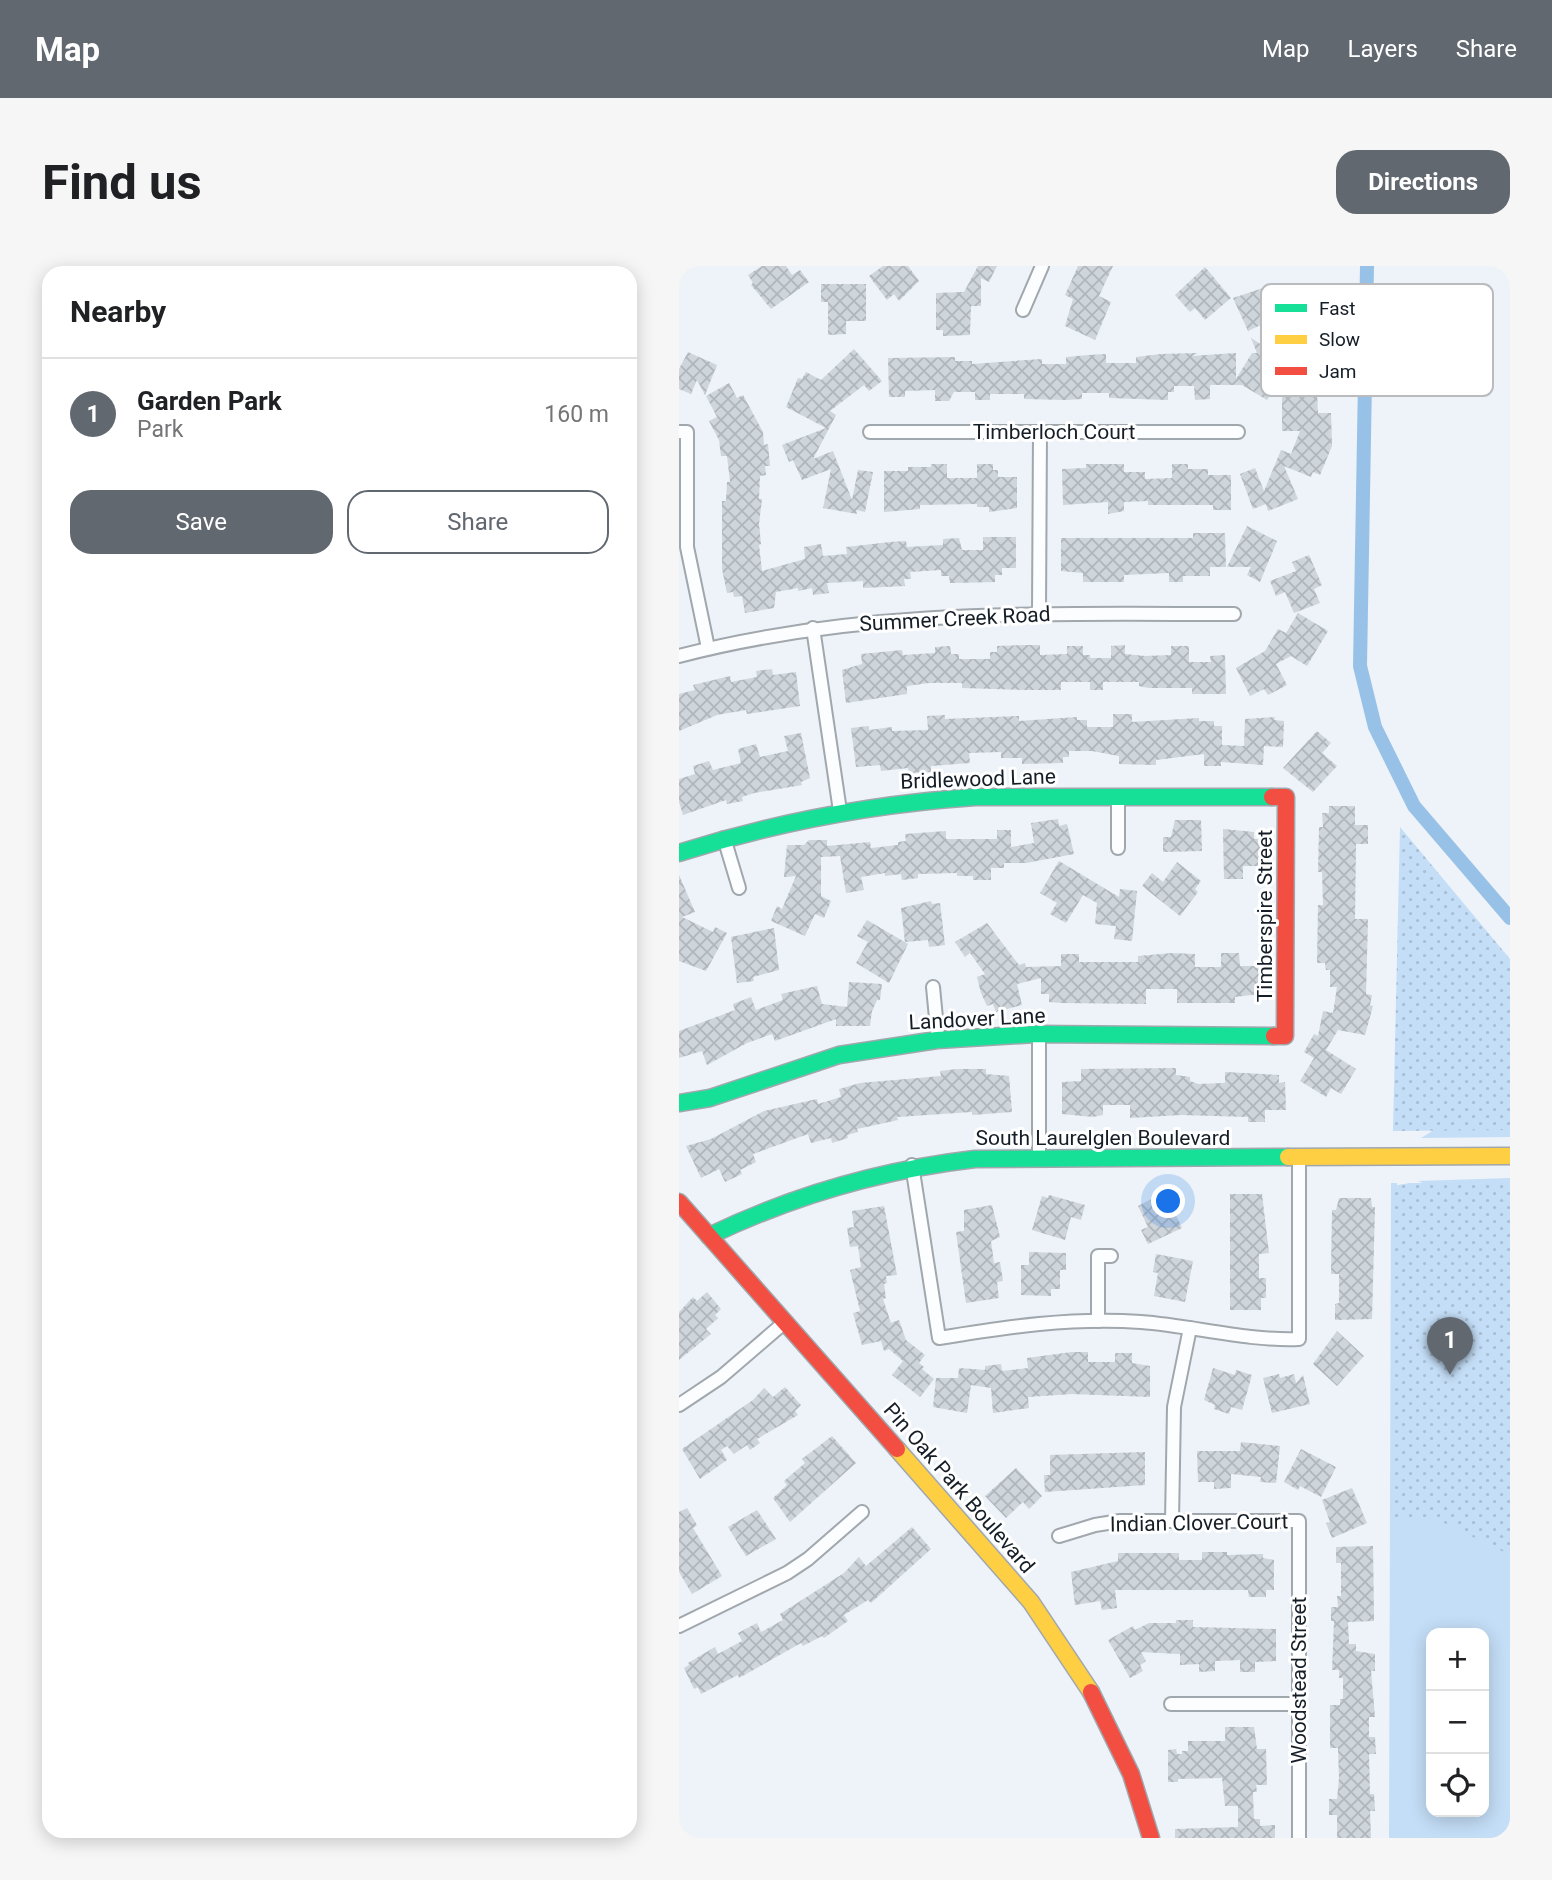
<!DOCTYPE html>
<html lang="en">
<head>
<meta charset="utf-8">
<style>
	:root { --surface:#fff; --page:#f6f6f6; --text:#202124; --muted:#757577; --line:#e0e0e0; --accent:#616870 }
	body { margin:0; font-family:Roboto,sans-serif; background:var(--page); color:var(--text) }
	.controls { position:absolute; right:21px; bottom:21px; display:grid; overflow:hidden; border-radius:14px; box-shadow:0 4px 18px #0003 }
	.controls button { width:63px; height:63px; display:grid; place-items:center; padding:0; border:0; border-bottom:2px solid var(--line); background:var(--surface); color:var(--text); font:35px sans-serif }
	.you { position:absolute; left:490px; top:936px; width:24px; height:24px; margin:-18px; border:5px solid #fff; border-radius:50%; background:#1a73e8; box-shadow:0 0 0 10px #1a73e833 }
	.badge { display:grid; place-items:center; width:46px; height:46px; border-radius:50%; background:var(--accent); color:#fff; font-size:23px; font-weight:700 }
	.pin { position:absolute; translate:-50% -58px; filter:drop-shadow(0 2px 4px #0008) }
	.pin::after { content:''; position:absolute; top:37px; width:24px; height:21px; background:inherit; clip-path:polygon(0 0,100% 0,50% 100%) }
	.list { margin:0; padding:0; list-style:none }
	h2 { display:flex; justify-content:space-between; align-items:center; height:91px; margin:0; padding:0 28px; font-size:30px }
	h2 small { font-size:23px; font-weight:400; color:var(--muted) }
	.list li { display:grid; grid-template-columns:46px 1fr auto; gap:21px; align-items:center; box-sizing:border-box; height:112px; padding:0 28px; border-top:2px solid var(--line) }
	.list b { display:block; font-size:26px; white-space:nowrap }
	.list p { margin:0; font-size:23px; white-space:nowrap; color:var(--muted) }
	.list em { font-size:23px; font-style:normal; color:var(--muted) }
	.actions { display:flex; gap:14px; padding:21px 28px }
	.actions a { flex:1; padding:16px 0; border:2px solid var(--accent); border-radius:21px; text-align:center; font-size:24px; color:var(--accent) }
	.actions .main { background:var(--accent); color:#fff }
	.icon { flex:none; width:38px; height:38px; fill:none; stroke:currentColor; stroke-width:2; stroke-linecap:round; stroke-linejoin:round }
	.map { position:relative; flex:none; width:831px; height:1572px; overflow:hidden; border-radius:21px }
	header { display:flex; align-items:center; gap:42px; box-sizing:border-box; height:98px; padding:0 35px; background:var(--accent); color:#fff }
	header strong { font-size:33px }
	nav { display:flex; gap:38px; margin-inline-start:auto; font-size:24px }
	.intro { display:flex; align-items:center; justify-content:space-between; box-sizing:border-box; height:168px; padding:0 42px }
	h1 { margin:0; font-size:49px }
	.button { padding:18px 32px; border-radius:21px; background:var(--accent); color:#fff; font-size:24px; font-weight:700 }
	main { display:flex; gap:42px; padding:0 42px }
	aside { flex:1; background:var(--surface); border-radius:21px; box-shadow:0 4px 18px #0003 }
	.map>svg:first-child { display:block }
	.grass { fill:#c4def7; fill-rule:evenodd }
	.park { fill:url(#park-dots) }
	.lines { fill:none; stroke-linecap:round; stroke-linejoin:round }
	.canal { stroke:#98c1e7; stroke-width:14 }
	.building { fill:url(#building-cross-hatch) }
	.street-casing { stroke:#a0a7ad; stroke-width:16 }
	.fast-casing { stroke:#a0a7ad; stroke-width:19 }
	.slow-casing { stroke:#a0a7ad; stroke-width:19 }
	.jam-casing { stroke:#a0a7ad; stroke-width:19 }
	.street { stroke:#fcfdfe; stroke-width:12 }
	.fast { stroke:#16e098; stroke-width:16 }
	.slow { stroke:#ffcf43; stroke-width:16 }
	.jam { stroke:#f24e42; stroke-width:16 }
	.labels { text-anchor:middle; stroke-width:6; stroke-linejoin:round; paint-order:stroke }
	.street-label { font-size:21px; fill:#151d26; stroke:#fff }
	.key { fill:#fff; stroke:#b9bbbe; stroke-width:2 }
	.key-label { font-size:19px; fill:#151d26 }
</style>
</head>
<body>
<header>
<strong>Map</strong>
<nav><a>Map</a><a>Layers</a><a>Share</a></nav>
</header>
<div class="intro"><h1>Find us</h1><a class="button">Directions</a></div>
<main>
<aside>
<h2>Nearby<small></small></h2>
<ul class="list">
<li><span class="badge">1</span><div><b>Garden Park</b><p>Park</p></div><em>160 m</em></li>
</ul>
<div class="actions"><a class="main">Save</a><a>Share</a></div>
</aside>
<div class="map">
<svg width="831" height="1572" viewBox="0 0 831 1572">
	<defs>
		<pattern id="park-dots" width="8" height="8" patternUnits="userSpaceOnUse" patternTransform="scale(1.75)"><rect width="8" height="8" fill="#c4def7"/><path d="M2 2h.1M6 6h.1" fill="none" stroke="#a8bed4" stroke-width="1.8" stroke-linecap="round"/></pattern>
		<pattern id="building-cross-hatch" width="8" height="8" patternUnits="userSpaceOnUse" patternTransform="scale(1.75)"><rect width="8" height="8" fill="#ced5db"/><path d="M0 0l8 8M0 8l8-8" fill="none" stroke="#b0b6bc"/></pattern>
	</defs>
	<rect width="100%" height="100%" fill="#edf3f8"/>
	<g class="grass">
		<path d="M831,857V871L742,872L760,861Z"/>
		<path d="M831,912V925L756,922L739,915Z"/>
		<path d="M712,917H718L717,1037L743,1017L731,917L752,924L831,929V1572H710ZM752,1367H805V1546H752Z"/>
	</g>
	<g class="park">
		<path d="M721,561L831,693V864L714,865Z"/>
		<path d="M731,917H831V1289L759,1254L712,1255L713,920Z"/>
	</g>
	<g class="lines">
		<path class="canal" d="M688,0L681,400L696,461L735,540L831,652"/>
	</g>
	<g class="building">
		<path d="M83,0H107L113,9L121,4L130,16L92,43L72,19L74,17L69,9Z"/>
		<path d="M204,0H229L240,15L220,35L215,28L208,34L190,10Z"/>
		<path d="M299,0H318L310,16L302,12V40H292L291,69L264,70V64H257V27L285,26Z"/>
		<path d="M399,0H434L420,30L432,36L416,74L386,60L394,33L386,29Z"/>
		<path d="M526,1L552,32L526,54L516,42L511,46L496,29Z"/>
		<path d="M142,18H187V55H167V68L149,69V36H142Z"/>
		<path d="M587,21H592L601,50L569,65L554,32Z"/>
		<path d="M572,72L603,92L601,96L609,101L588,134L563,119H531V133L516,134L515,120H495V126H489V134L430,132V127H403V133L387,134L345,133V128H311V134H296V126H275L270,135H256V124L226,125V131H210L209,92L276,91V95H293V98L363,93V98H387V91L410,89L427,88V97H457V91L482,88L519,87L513,90L557,87V113L573,87H578Z"/>
		<path d="M175,83L203,115L190,125L185,119L151,145L157,149L134,193L154,185L173,234L179,204L194,206L186,246L177,244L178,248L144,242L152,203L123,214L114,194L110,196L103,179L147,162L107,141L119,112L123,113L127,106L142,114Z"/>
		<path d="M9,86L38,99L26,129L18,114L12,128L0,123V103Z"/>
		<path d="M50,117L58,132L64,129L84,166L85,179L89,178L91,200H86L87,209L81,210L80,233H83L80,258L82,278L80,279L83,305L126,293L125,281L142,278L144,290L168,288L167,281L211,276L227,275L228,281L264,279V273L280,272L283,284H304V271H337V302H323V309H316V316L271,317L270,310H262V304L231,306L232,313H225L226,320L184,322V315L148,317L150,327L134,329L133,322L119,325V322L97,326L95,342L66,347L63,330L55,331L54,326L48,327L43,303V235H47L48,216H51L48,190H42L40,174L30,155L38,151L27,130Z"/>
		<path d="M603,127H638L639,147H652L653,180L641,209L634,206L632,211L605,200L619,233L589,245L587,238L574,243L561,208L576,202L585,225L602,184L612,188L621,165H603Z"/>
		<path d="M252,198H268V212H298V198H314V204H319V211H338V242L310,246V241H298V238L241,239V243L205,246V205H229V201H252Z"/>
		<path d="M407,198H445V206H466V213L493,212V198H509V203H529V209H552V244H534V239H469V235L445,236V245L429,248V236L384,239L383,203L407,202Z"/>
		<path d="M568,260L598,275L581,316L568,309L572,301H548Z"/>
		<path d="M514,267H546L547,301H531V310H504V316H490V307L445,309V316H404V307L382,305V272H514Z"/>
		<path d="M630,289L643,319L635,323L641,337L615,347L606,326L597,330L591,315L617,305L613,296Z"/>
		<path d="M619,347L649,365L628,400L612,390L597,398L608,419L589,429L585,423L571,430L557,402L586,385L599,363L607,367Z"/>
		<path d="M346,379H361V389L388,388V380H404V389H411V392H432V380L446,379V388L466,390L492,389V380H510V396H532L531,390L546,389L547,428H513V422H470L460,420V416H424V424H411V416H382V424H349L283,422V417H250L228,420V428L167,437L163,404L183,398L182,388L223,384L224,389L256,387V381L271,380L272,388H280V393H311V386H318V380Z"/>
		<path d="M93,403L94,409L117,406L121,440L68,448L67,444L38,449L0,465V428L16,424L14,419L51,410L52,416L78,411L77,405Z"/>
		<path d="M434,448H453V456L520,452V455H535V460H543V479L565,480L566,453L596,451L595,454L605,455L604,481L585,480L584,499L542,496V500H525V488L477,494V499L440,498V490L413,485H390V491H384V497L343,498V492H322V486L290,487L291,497L252,500V506L230,507L229,502L202,505L201,499L177,501L172,462L190,460V464L213,461V465L249,464L248,450L266,449V453L340,450V455L398,451V454H408V461H434Z"/>
		<path d="M638,465L652,477L643,487L658,500L634,526L604,502Z"/>
		<path d="M122,467L131,512L122,516L123,519L75,527L63,531L64,535L48,538L47,534L4,549L0,536V513L16,508L14,500L30,495L34,504L62,497L59,483L77,478L81,491L109,485L105,470Z"/>
		<path d="M650,540H676V559H689V578H677L676,653H689L687,728L693,729L691,739L694,740L686,769L659,764L647,784L677,803L662,828L652,822L647,831L621,815L635,792L625,786L635,768L639,770L644,745L654,747L658,721H651V704H647L646,697H638L639,639H644L643,606H639L640,561H644L643,547H650Z"/>
		<path d="M379,553L380,560L388,558L395,588L347,597H325V602H312V614H294V610H278V607L239,608V612L223,614L222,608L206,610V607L182,611L185,624L167,627L161,590L142,591V630L152,635L145,652L136,648L126,670L92,655L98,640L103,643L117,610L105,611L108,579H125L130,574H148V580L191,576L192,582L219,579V576L227,575L226,568L267,565V573H318V564H332V581L355,577L352,557Z"/>
		<path d="M496,554H522L523,585L484,586V571H492Z"/>
		<path d="M544,563L575,566V573H583V600H564V613H545Z"/>
		<path d="M380,595L440,631L441,623L458,625L453,675L435,673L437,660L416,658L418,637L404,629L387,657L371,648L378,637L361,627Z"/>
		<path d="M498,596L522,615L516,623L519,626L501,650L463,620L473,607L484,616Z"/>
		<path d="M0,609L16,646L3,651L34,666L36,661L48,667L27,705L0,695Z"/>
		<path d="M252,635L253,638L261,637L266,679L250,681L249,674L226,676L222,642Z"/>
		<path d="M188,654L229,678L210,717L177,697L189,676L178,670Z"/>
		<path d="M308,657L340,699L346,697L347,701L382,700V688H400V696H459V690L493,687L516,688V701H542V687H560L561,700H580V728L556,731V737H498V723H467V738L383,737L370,736V728H362V712L338,718L343,739L317,746L314,738L308,740L302,727L298,711L306,708L291,687L286,691L276,676Z"/>
		<path d="M95,662L100,704L74,711L75,715L58,717L52,671Z"/>
		<path d="M170,716L203,718L201,734H198L193,745L191,760H157V753L96,775L93,768L68,777L28,799L23,785L0,792V765L56,744L54,738L72,731L77,744L104,734L102,728L138,720L143,738L168,741Z"/>
		<path d="M497,802V809L511,811V815L519,818L546,817V806L600,809V817L606,816L607,844H586V856H569V851L502,849L451,852V839H424V849L414,851L383,848V816L402,815V803Z"/>
		<path d="M278,803H307V808L330,810L333,846L293,849V846L218,851L219,854L178,863L179,866L168,869L169,872L153,877L152,872L132,877L129,868L74,888L77,896L61,904L63,908L46,916L40,903L22,912L7,880L32,873L85,845L138,833L139,838L162,831L160,823L181,817L262,810L261,805Z"/>
		<path d="M486,926L503,962L469,978L462,964L469,961L459,940Z"/>
		<path d="M551,928H583L590,987L580,988V1012H587V1032H582V1044H551Z"/>
		<path d="M370,929L406,939L402,954L392,951L386,974L353,964L363,930L369,932Z"/>
		<path d="M660,932H692L693,941H696L693,1053L656,1054V1038L660,1037V1008H652L653,944H657Z"/>
		<path d="M313,939L321,971L312,975L315,997L321,996L324,1015L318,1016L320,1032L287,1037L277,966L285,965V944Z"/>
		<path d="M205,940L218,1009L207,1010L208,1017L205,1018L207,1032L204,1033L212,1057L220,1054L227,1074L246,1089L240,1097L245,1101L243,1103L255,1113L241,1131L213,1109L224,1095L210,1083L205,1085L202,1075L183,1079L174,1047L181,1045L171,1004L182,1001L179,980L171,981L168,962L175,961L173,945Z"/>
		<path d="M350,986L387,987V1004H381V1023H372V1030L342,1029V999H350Z"/>
		<path d="M477,988L514,995L506,1036L475,1030L479,1007L474,1006Z"/>
		<path d="M28,1026L42,1043L36,1049L39,1052L27,1063L32,1068L0,1094V1046L14,1031L18,1035Z"/>
		<path d="M658,1065L685,1090L658,1120L634,1098Z"/>
		<path d="M393,1086H409V1096H436V1087H453V1097L471,1100V1131L393,1128L349,1131L350,1142L314,1147L312,1122L292,1119L288,1147L254,1141L257,1112H279L280,1102L306,1104V1100L322,1098L323,1105L349,1102L348,1092Z"/>
		<path d="M534,1102L556,1109L557,1104L573,1109L563,1144L552,1141L550,1148L535,1143L536,1139L525,1134Z"/>
		<path d="M600,1108L601,1112L615,1108L617,1117L624,1109L631,1138L593,1147L584,1112Z"/>
		<path d="M106,1121L122,1139L116,1145L119,1149L78,1173L81,1177L71,1184L68,1179L55,1188L48,1180L42,1184L48,1194L21,1213L3,1183L74,1134L85,1122L94,1131Z"/>
		<path d="M153,1170L177,1197L111,1256L94,1232L108,1219L105,1215L126,1197L123,1193Z"/>
		<path d="M562,1176L601,1180L597,1217L581,1216L582,1211L552,1208V1222L535,1223V1216H519L518,1185H561Z"/>
		<path d="M622,1183L657,1201L642,1231L621,1220L619,1224L605,1216Z"/>
		<path d="M466,1186V1219L366,1226L365,1209H371V1189Z"/>
		<path d="M337,1202L363,1230L350,1243L344,1236L327,1252L306,1230Z"/>
		<path d="M673,1222L688,1257L653,1272L647,1257L651,1256L643,1234Z"/>
		<path d="M8,1242L18,1259L14,1262L43,1310L13,1328L0,1306V1246Z"/>
		<path d="M78,1244L97,1273L67,1290L49,1261Z"/>
		<path d="M233,1261L252,1283L192,1337L189,1334L165,1349L169,1355L145,1372L143,1370L124,1380L122,1377L60,1412L59,1409L22,1428L19,1421L15,1423L5,1402L10,1399L9,1397L36,1381L39,1388L63,1375L59,1367L78,1357L82,1366L104,1354L101,1348L165,1307L180,1291L187,1300Z"/>
		<path d="M694,1280L695,1355L669,1356L670,1378H677V1385L696,1388V1405H692L696,1451H690V1471H696L697,1488H690L691,1528H695L696,1545H691L692,1572H658V1549H650V1533H658L660,1512L659,1482H651V1439H661V1433H664V1412H660V1404H653L655,1355H652V1341H659L658,1330H662V1297H657V1281Z"/>
		<path d="M523,1286H548V1289L584,1288V1292L595,1294V1324H587V1331H570L569,1324H436L438,1342L423,1344L421,1335L396,1339L392,1306L439,1295V1287H500V1294H523Z"/>
		<path d="M497,1354H514V1361L597,1363V1395L576,1396V1406H561V1394L536,1395V1405L520,1406V1398L501,1399V1388L462,1386L467,1395L461,1399L464,1405L451,1412L429,1374L454,1360L456,1364L470,1357H497Z"/>
		<path d="M546,1461H575L578,1483H587L588,1519H577L578,1526H574L575,1553H581V1560L596,1559V1572H496V1563L559,1561V1540H546L543,1512L499,1513V1516H489V1484L497,1483L498,1488H503V1485H509V1475H546Z"/>
	</g>
	<g class="lines">
		<g class="street-casing">
			<g id="street">
				<path d="M344,44L363,0"/>
				<path d="M0,166H8V281L29,382"/>
				<path d="M191,166H559"/>
				<path d="M360,348L361,166"/>
				<path d="M134,362L161,545"/>
				<path d="M0,390C184,342 366,348 555,348"/>
				<path d="M439,530V582"/>
				<path d="M45,572L60,622"/>
				<path d="M254,721L259,773"/>
				<path d="M360,892V770"/>
				<path d="M233,899L260,1072C327,1061 393,1051 462,1056C515,1060 567,1075 620,1073V892"/>
				<path d="M419,1055V990H432"/>
				<path d="M0,1139L42,1111L106,1056"/>
				<path d="M493,1255L495,1141L511,1062"/>
				<path d="M380,1270L416,1259L441,1255H620V1572"/>
				<path d="M0,1360L108,1307L129,1293L183,1246"/>
				<path d="M492,1438H620"/>
			</g>
		</g>
		<g class="fast-casing">
			<g id="fast">
				<path d="M0,587C97,556 195,538 296,531H593"/>
				<path d="M0,837L31,832L160,789L258,774L357,768L595,770"/>
				<path d="M30,970C115,929 202,904 296,893L609,891"/>
			</g>
		</g>
		<g class="slow-casing">
			<g id="slow">
				<path d="M609,891L831,890"/>
				<path d="M218,1183L352,1336L412,1426"/>
			</g>
		</g>
		<g class="jam-casing">
			<g id="jam">
				<path d="M593,531H607L606,770H595"/>
				<path d="M0,936L218,1183"/>
				<path d="M412,1426L452,1508L472,1572"/>
			</g>
		</g>
		<use href="#street" class="street"/>
		<use href="#fast" class="fast"/>
		<use href="#slow" class="slow"/>
		<use href="#jam" class="jam"/>
	</g>
	<g class="labels">
		<g class="street-label">
			<text x="375" y="173">Timberloch Court</text>
			<text transform="translate(276 353) rotate(-3)" y="7">Summer Creek Road</text>
			<text transform="translate(299 513) rotate(-2)" y="7">Bridlewood Lane</text>
			<text transform="translate(586 650) rotate(-90)" y="7">Timberspire Street</text>
			<text transform="translate(298 753) rotate(-3)" y="7">Landover Lane</text>
			<text x="424" y="879">South Laurelglen Boulevard</text>
			<text transform="translate(280 1222) rotate(49)" y="7">Pin Oak Park Boulevard</text>
			<text transform="translate(520 1257) rotate(-1)" y="7">Indian Clover Court</text>
			<text transform="translate(620 1414) rotate(-90)" y="7">Woodstead Street</text>
		</g>
	</g>
	<rect x="582" y="18" width="232" height="112" rx="10" class="key"/>
	<rect x="596" y="38" width="32" height="8" fill="#16e098"/>
	<rect x="596" y="69" width="32" height="9" fill="#ffcf43"/>
	<rect x="596" y="101" width="32" height="8" fill="#f24e42"/>
	<g class="key-label">
		<text x="640" y="49">Fast</text>
		<text x="640" y="80">Slow</text>
		<text x="640" y="112">Jam</text>
	</g>
</svg>
<div class="controls">
<button>+</button>
<button>−</button>
<button><svg class="icon" aria-label="locate" viewBox="0 0 24 24"><circle cx="12" cy="12" r="6"/><path d="M12 2v4M12 18v4M2 12h4M18 12h4"/></svg></button>
</div>
<div class="you"></div>
<div class="pin badge" style="left:771px;top:1109px">1</div>
</div>
</main>
</body>
</html>
